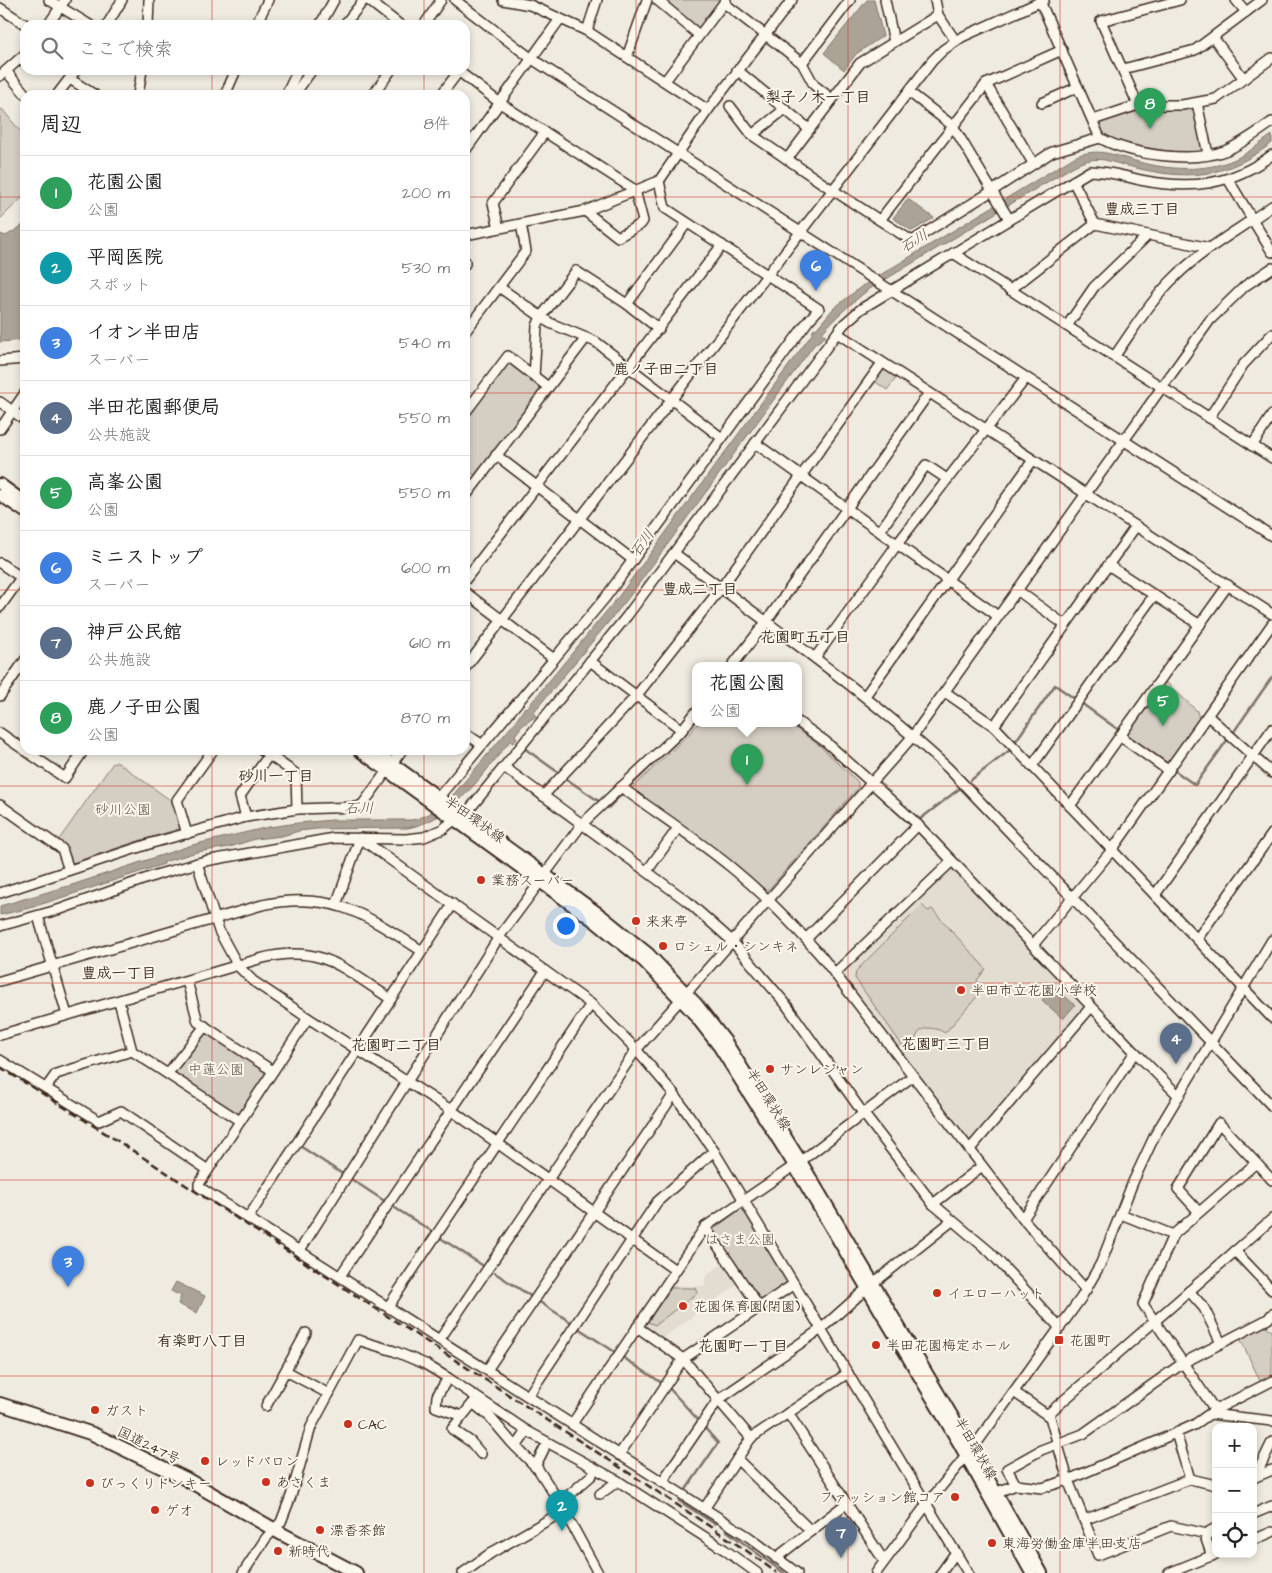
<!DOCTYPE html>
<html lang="ja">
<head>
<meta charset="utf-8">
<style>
	:root { --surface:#fff; --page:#f2f2f2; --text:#222; --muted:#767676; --line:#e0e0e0; --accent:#b45309 }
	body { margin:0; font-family:"Architects Daughter","Klee One",sans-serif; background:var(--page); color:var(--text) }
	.controls { position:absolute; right:15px; bottom:15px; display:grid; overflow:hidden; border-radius:10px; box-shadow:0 2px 8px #0003 }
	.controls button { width:45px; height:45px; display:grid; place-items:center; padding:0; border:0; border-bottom:1px solid var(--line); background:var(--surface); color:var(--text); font:25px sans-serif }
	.you { position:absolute; left:565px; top:925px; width:18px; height:18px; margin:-12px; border:4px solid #fff; border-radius:50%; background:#1a73e8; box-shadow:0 0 0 8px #1a73e833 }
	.badge { display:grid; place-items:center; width:32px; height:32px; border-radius:50%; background:var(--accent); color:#fff; font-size:16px; font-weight:700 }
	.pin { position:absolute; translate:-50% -41px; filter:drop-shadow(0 1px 2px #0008) }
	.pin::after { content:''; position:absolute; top:26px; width:18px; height:15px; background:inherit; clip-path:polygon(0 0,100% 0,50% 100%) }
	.popup { position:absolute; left:692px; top:662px; width:110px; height:65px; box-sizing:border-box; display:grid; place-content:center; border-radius:10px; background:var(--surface); filter:drop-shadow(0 1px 4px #0005); font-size:16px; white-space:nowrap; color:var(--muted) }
	.popup b { font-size:19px; color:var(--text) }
	.popup::after { content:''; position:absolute; left:50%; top:100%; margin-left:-10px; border:10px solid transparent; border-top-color:var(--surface) }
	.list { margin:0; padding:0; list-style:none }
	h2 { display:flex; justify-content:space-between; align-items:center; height:65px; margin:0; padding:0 20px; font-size:21px }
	h2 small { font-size:16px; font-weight:400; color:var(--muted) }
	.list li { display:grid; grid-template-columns:32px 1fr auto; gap:15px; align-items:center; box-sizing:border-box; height:75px; padding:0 20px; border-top:1px solid var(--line) }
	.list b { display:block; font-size:19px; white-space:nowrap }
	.list p { margin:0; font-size:16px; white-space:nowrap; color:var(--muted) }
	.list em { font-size:16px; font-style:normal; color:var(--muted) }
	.icon { flex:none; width:28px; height:28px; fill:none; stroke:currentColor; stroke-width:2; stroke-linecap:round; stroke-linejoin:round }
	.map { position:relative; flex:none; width:1272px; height:1573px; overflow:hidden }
	.search { position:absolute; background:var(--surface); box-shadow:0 2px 8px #0003; left:20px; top:20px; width:450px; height:55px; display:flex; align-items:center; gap:12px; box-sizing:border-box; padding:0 18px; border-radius:15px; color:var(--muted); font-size:19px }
	.panel { position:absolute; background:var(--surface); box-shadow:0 2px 8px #0003; left:20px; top:90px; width:450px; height:665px; border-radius:15px }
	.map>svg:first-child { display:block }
	.built { fill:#e2dcd1 }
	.green { fill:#d5cec3; stroke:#887c70 }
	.water { fill:#aca397; stroke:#7f7367 }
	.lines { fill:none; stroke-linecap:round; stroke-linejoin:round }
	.stream { stroke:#7f7367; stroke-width:2.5 }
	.minor-casing { stroke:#3b2a1e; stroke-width:12 }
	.major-casing { stroke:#3b2a1e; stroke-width:14 }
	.highway-casing { stroke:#3b2a1e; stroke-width:16 }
	.minor { stroke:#fbf7ec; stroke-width:9 }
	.major { stroke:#fbf7ec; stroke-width:10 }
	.highway { stroke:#fbf7ec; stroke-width:12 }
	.rail { stroke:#3b2a1e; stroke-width:2.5; stroke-dasharray:8 4; stroke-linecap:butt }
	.grid { fill:none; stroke:#c8321e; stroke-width:1; stroke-opacity:0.55 }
	.poi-dot { fill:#c8321e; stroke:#fbf7ec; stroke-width:2 }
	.labels { text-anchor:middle; stroke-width:4; stroke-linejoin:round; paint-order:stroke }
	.park-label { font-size:14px; fill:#625347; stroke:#fbf7ec }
	.street-label { font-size:14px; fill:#3b2a1e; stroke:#fbf7ec }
	.poi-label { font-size:14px; fill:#3b2a1e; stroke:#fbf7ec; text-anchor:start }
	.neighbourhood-label { font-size:15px; font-weight:bold; fill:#3b2a1e; stroke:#fbf7ec }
	.water-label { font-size:15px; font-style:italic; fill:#635448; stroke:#fbf7ec }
</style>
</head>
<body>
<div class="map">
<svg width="1272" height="1573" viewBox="0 0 1272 1573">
	<rect width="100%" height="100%" fill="#f0ebe0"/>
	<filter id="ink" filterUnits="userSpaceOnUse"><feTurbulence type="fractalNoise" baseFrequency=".02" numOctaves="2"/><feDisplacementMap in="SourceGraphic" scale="10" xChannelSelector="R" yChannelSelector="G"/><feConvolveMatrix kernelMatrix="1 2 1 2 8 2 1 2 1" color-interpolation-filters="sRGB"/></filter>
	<g filter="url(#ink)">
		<g class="built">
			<path d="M954,867L1085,1005L1084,1009L973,1141H969L841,974V970L948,868Z"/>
			<path d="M723,1263L738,1284L661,1339L646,1328L645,1326L672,1285L704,1286L706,1276Z"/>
		</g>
		<g class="green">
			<path d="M670,0H721L701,27L697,28L668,5Z"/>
			<path d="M1192,107L1195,109L1202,149L1201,152C1164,153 1142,147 1108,138L1103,135L1099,124L1101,121L1139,109H1180Z"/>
			<path d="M2,109L25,137V195L0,219V110Z"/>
			<path d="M507,363H511L540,386L541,389L476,476L465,468V420Z"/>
			<path d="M881,368H884L897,377L887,390L873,380Z"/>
			<path d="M1163,683H1167L1197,711L1199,719L1168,763L1127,734Z"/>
			<path d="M697,724H790L819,745L858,782V788L768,890H763L632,791V788L689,734Z"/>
			<path d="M117,762L173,802L181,826L179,829L138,841L72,863L58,841L113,763Z"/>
			<path d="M922,905L928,911L932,909L986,969L977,980L982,991L945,1033C932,1025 915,1026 915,1045L906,1051L855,978L856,971Z"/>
			<path d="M208,1033L265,1070L266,1074L240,1114H237L174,1073V1071L203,1034Z"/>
			<path d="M742,1208L745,1209L788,1281L786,1284L762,1301L759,1300L711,1231Z"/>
			<path d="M671,1288H695L697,1293L655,1325L648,1322Z"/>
			<path d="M1265,1325L1272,1331V1376L1261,1383L1240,1338Z"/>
		</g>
		<g class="water">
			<path d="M867,0H874L883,36L856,54L844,70L824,53Z"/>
			<path d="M1272,135V143C1214,187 1170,178 1105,160C1092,158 1083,161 1072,167L868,290C851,304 836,316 822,333L826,336L814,345L626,601L533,713L536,716L522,726L515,735L517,738L513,743L510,741C482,775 454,819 408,828L317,829L299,831L282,836L255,839L230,847L197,852L164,862V864L30,908L0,915V906L75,884L192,845L269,827L298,823L332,820H411L417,819L429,814L453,795L516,721L525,707L527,708L619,596L812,334L814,328L816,329L833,309L862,286L1076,156C1101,147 1115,156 1139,162C1168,170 1205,172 1233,160C1247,154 1259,144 1272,135Z"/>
			<path d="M908,199L934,218L912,231L893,218Z"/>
			<path d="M25,224V340L0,342V234L6,236Z"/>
			<path d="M1054,987L1075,1005L1063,1019L1042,1000Z"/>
			<path d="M176,1282L205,1296L197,1313L178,1304L181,1296L171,1291Z"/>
		</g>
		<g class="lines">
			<g class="stream">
				<path d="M1081,703L1120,731"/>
				<path d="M1233,733L1272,677"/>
				<path d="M1015,742L1055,685L1075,699"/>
				<path d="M524,748L559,773"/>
				<path d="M834,755L863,781"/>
				<path d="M1174,770L1195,785L1228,739"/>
				<path d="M565,778L600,802"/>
				<path d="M971,780L1010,750"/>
				<path d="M630,786L687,732L696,721"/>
				<path d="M876,793L911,825"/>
				<path d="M606,806L608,808L622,794"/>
				<path d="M919,820L959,789"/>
				<path d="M300,1146L344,1175"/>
				<path d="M351,1179L386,1202"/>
				<path d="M392,1206L433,1232"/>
				<path d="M439,1237L482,1265"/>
				<path d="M495,1273L532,1297"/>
				<path d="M538,1301L572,1323"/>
				<path d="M578,1328L615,1352"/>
				<path d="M624,1358L662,1383"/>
				<path d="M669,1388L699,1421"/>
				<path d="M685,1491L718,1443L704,1427"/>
				<path d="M681,1499L679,1501L715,1524"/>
				<path d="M727,1531L784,1573"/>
			</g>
			<g class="minor-casing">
				<g id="minor">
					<path d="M49,0L90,25"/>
					<path d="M368,0L400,25"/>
					<path d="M455,0L532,59L1272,536"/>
					<path d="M503,0L530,5L587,31L708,110"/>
					<path d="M657,0L699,35"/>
					<path d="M885,0L894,42"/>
					<path d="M935,0L938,15L955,40"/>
					<path d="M1236,0L1246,12"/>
					<path d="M1040,1L1100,138"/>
					<path d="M724,3L802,63L814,85L832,99"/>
					<path d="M0,8L26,25"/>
					<path d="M48,25L65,0"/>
					<path d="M107,25L122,0"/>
					<path d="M148,25L149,0"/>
					<path d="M256,25L268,0"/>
					<path d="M320,25L334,0"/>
					<path d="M344,25L364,0"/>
					<path d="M424,25L441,0"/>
					<path d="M587,31L597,0"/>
					<path d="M1213,37L1244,79"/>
					<path d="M627,57L647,0"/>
					<path d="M802,63L850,0"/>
					<path d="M1123,69L1195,50L1262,0"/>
					<path d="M457,70L500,103L635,190L643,221L641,224L618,237L585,211"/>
					<path d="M737,70L809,129"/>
					<path d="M6,71L26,95"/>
					<path d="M0,76L25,54"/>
					<path d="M70,79L95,95"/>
					<path d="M665,81L726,0"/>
					<path d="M986,84L1033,163"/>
					<path d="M909,92L953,126L1009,219"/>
					<path d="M57,95L76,70"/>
					<path d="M138,95L142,70"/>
					<path d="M225,95L236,70"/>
					<path d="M288,95L287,93L298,70"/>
					<path d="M294,95L312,70"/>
					<path d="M373,95L391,70"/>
					<path d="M441,95L459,71"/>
					<path d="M1042,103L1078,87"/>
					<path d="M1197,103L1208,154"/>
					<path d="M1138,105L1101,21L1180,0"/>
					<path d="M730,106L752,135L825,185L912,241L992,191L1052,152L1100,138C1131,155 1193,164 1227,150C1243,143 1258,132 1272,122"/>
					<path d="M1093,120L1138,105H1182L1216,99L1272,58"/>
					<path d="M752,135L785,109"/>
					<path d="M465,151L560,19"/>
					<path d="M787,159L860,63L938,15"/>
					<path d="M1228,179L1272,252"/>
					<path d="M1073,181L1095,224L1210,248"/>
					<path d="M880,220L986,84L1062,50"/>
					<path d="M499,228L493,203L545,132"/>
					<path d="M465,235L585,211L659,181L708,110L792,0"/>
					<path d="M953,253L1272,458"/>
					<path d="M465,261V264"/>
					<path d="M499,287L550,323L596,342L722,438"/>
					<path d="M1010,290L1095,224"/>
					<path d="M627,304L687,223"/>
					<path d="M1067,326L1094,287L1148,235"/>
					<path d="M465,332L526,251L521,224"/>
					<path d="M837,333L1272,614"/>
					<path d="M1114,357C1133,330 1151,300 1175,277C1203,249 1240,229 1272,206"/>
					<path d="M0,361L25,359"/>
					<path d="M534,377L537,326L541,317L576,271L627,304L659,329"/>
					<path d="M0,402L25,420"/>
					<path d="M465,413L508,356L548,387"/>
					<path d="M1209,418L1243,365L1272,334"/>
					<path d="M0,429L25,393"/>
					<path d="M755,443L998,616"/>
					<path d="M1252,446L1272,415"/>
					<path d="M496,455L633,560"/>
					<path d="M465,497L586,338"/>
					<path d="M880,531L926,465L947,479"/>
					<path d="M674,553C767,623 862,689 948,768L1272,1106"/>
					<path d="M0,563L25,580"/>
					<path d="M1108,565L1200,625"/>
					<path d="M465,580L722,245"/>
					<path d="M1017,590L1065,625"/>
					<path d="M465,592L554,659"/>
					<path d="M0,607L25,572"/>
					<path d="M815,658L898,543L1026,378"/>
					<path d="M590,661L682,730"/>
					<path d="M732,666L766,622L929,393"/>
					<path d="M465,668L932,61L943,50L962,37L1044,0"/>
					<path d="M945,692L994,726L1272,1018"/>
					<path d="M0,696L25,660"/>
					<path d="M865,696L1033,460"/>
					<path d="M1208,716L1272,773"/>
					<path d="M798,722L826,742L914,821L1135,1052L1179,1096"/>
					<path d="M994,726L1136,526"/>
					<path d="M0,733L65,778L84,750"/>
					<path d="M465,733L481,744"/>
					<path d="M1120,736L1169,771"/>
					<path d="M262,750L296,774L297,809"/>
					<path d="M1032,766L1154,595"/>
					<path d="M504,767L687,901L732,941L785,1003L860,1109L933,1204L990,1252L1060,1328"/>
					<path d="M621,787C658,814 697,839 732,868C765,895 794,925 822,957L1023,1219L1086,1290"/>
					<path d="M442,793L605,598L808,321L819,309L665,208L659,181"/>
					<path d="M543,796L637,695L721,588L882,363"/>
					<path d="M0,805L62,849L69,870"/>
					<path d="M1070,806L1228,585"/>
					<path d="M464,816L627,616L837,333L844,324L861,309L1090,171C1108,171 1123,176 1140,180C1190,190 1230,186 1272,155"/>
					<path d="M246,817L240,796L269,755"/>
					<path d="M187,834L177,800L213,750"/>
					<path d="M197,863L219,931L238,966L253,981L308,1018L451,1110L675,1270"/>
					<path d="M647,871L678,828"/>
					<path d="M545,874L582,824L682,730L696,712"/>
					<path d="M0,893L152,843L246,817L297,809L358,807L363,804L402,750"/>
					<path d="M1155,895L1272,729"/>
					<path d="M336,905L360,838L591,1004L633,1046L674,1094L714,1151L968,1573"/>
					<path d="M38,916L67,1015"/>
					<path d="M0,926L61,909L159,874L205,861L334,838L406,839L424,837L443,829L454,820"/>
					<path d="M806,939L918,825"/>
					<path d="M1197,939L1272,834"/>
					<path d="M1033,945L1112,850L1272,624"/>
					<path d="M835,973L952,861"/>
					<path d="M0,981L262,905C332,890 366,915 422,951"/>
					<path d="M187,981L198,1022L273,1071"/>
					<path d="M119,1001L132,1051L240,1121"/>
					<path d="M308,1018L199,1184V1187L749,1537L797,1573"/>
					<path d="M0,1035L259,959C321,943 341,967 391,999"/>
					<path d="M0,1060L99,1121L121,1111L208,1170"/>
					<path d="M168,1073L205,1026"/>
					<path d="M46,1088L56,1074L132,1051"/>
					<path d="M970,1149L1091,1007"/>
					<path d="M933,1204L982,1166"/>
					<path d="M1199,1212L1178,1189L1219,1123L1272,1180"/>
					<path d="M1121,1214L1173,1235"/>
					<path d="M248,1218L453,904"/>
					<path d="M1023,1219L1135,1052"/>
					<path d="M705,1227L759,1307"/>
					<path d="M300,1250L499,937L540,882"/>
					<path d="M1235,1251L1272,1290"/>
					<path d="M340,1276L545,971"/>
					<path d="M872,1282L880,1278L952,1221"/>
					<path d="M1189,1291L1204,1308L1221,1343"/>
					<path d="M388,1307L591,1004"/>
					<path d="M637,1327L683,1359L751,1438"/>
					<path d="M440,1339L636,1050L913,736L1210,320L1245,286L1272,268"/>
					<path d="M487,1370L674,1094"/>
					<path d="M286,1371L329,1394"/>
					<path d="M448,1378L437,1396L436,1407L462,1416"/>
					<path d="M1014,1392L1050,1417L1068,1480L1098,1555L1171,1526L1207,1534"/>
					<path d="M528,1396L657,1202L714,1151"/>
					<path d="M266,1406L306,1333"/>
					<path d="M1215,1410L1143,1304L1173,1235L1256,1163"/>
					<path d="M788,1413L884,1561"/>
					<path d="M1210,1414L1272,1421"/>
					<path d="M1047,1415L1272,1219"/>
					<path d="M572,1424L705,1227L801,1161L913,1076"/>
					<path d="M1176,1433L1190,1479"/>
					<path d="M516,1447L527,1431"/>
					<path d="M481,1454L471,1442L452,1429L473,1403L490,1417L512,1443L538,1469L560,1503L598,1573"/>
					<path d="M619,1455L683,1359L794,1284"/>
					<path d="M737,1459L811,1531"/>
					<path d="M535,1467L544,1449"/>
					<path d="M1255,1477L1272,1442"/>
					<path d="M1253,1478L1272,1470"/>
					<path d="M662,1482L718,1400L821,1329L866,1289"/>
					<path d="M1016,1485L1007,1469L1041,1450L1083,1434L1183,1363L1268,1319L1272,1314"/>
					<path d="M997,1492L1016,1485L1042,1488L1068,1480L1194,1425L1215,1410L1272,1381"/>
					<path d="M600,1494L618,1481"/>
					<path d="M560,1503L592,1475"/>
					<path d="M704,1509L751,1438L848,1373"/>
					<path d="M1253,1514L1272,1506"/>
					<path d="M1084,1520L1190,1479L1216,1485"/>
					<path d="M1253,1540L1272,1532"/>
					<path d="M1212,1556L1206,1539L1210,1531L1216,1528"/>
					<path d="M776,1558L847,1503"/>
					<path d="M243,1573L266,1538L281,1522L291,1496L311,1427L358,1340L394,1351L425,1364L448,1378L527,1431L618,1481L725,1550L757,1573"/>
					<path d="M463,1573L491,1553L564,1511"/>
					<path d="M876,1573L927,1504L979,1440L1081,1298L1101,1263L1133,1182L1155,1135L1272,940"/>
					<path d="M941,1573L956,1552"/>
					<path d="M1169,1573L1216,1554"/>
				</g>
			</g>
			<g class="major-casing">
				<g id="major">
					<path d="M0,484L25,502"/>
					<path d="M0,495L25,512"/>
					<path d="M358,750L595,922L643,961L691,1011L719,1047L788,1156L959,1444L1031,1573"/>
					<path d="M374,750L601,915L649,954L697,1004L725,1040L801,1161L965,1437L1042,1573"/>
				</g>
			</g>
			<g class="highway-casing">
				<path id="highway" d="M0,1404L93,1434L186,1479L282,1534L356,1573"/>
			</g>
			<use href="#minor" class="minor"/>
			<use href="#major" class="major"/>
			<use href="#highway" class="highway"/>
			<path class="rail" d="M0,1067L121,1143L635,1477L747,1551L777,1573"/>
		</g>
	</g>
	<path class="grid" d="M212,0V25M424,0V25M636,0V1573M848,0V1573M1060,0V1573M212,70V95M424,70V95M0,197H25M465,197H1272M0,393H25M465,393H1272M0,590H25M465,590H1272M212,750V1573M424,750V1573M0,786H1272M0,983H1272M0,1180H1272M0,1376H1272"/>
	<g class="poi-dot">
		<circle cx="481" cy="880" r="5"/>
		<circle cx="636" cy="921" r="5"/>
		<circle cx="663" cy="946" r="5"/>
		<circle cx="961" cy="990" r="5"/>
		<circle cx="770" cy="1069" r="5"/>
		<circle cx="937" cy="1293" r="5"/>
		<circle cx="683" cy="1306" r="5"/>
		<rect x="1054" y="1335" width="10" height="10" rx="2.5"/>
		<circle cx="876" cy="1345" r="5"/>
		<circle cx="95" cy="1410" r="5"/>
		<circle cx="348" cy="1424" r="5"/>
		<circle cx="205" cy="1461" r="5"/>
		<circle cx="266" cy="1482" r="5"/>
		<circle cx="90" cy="1483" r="5"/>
		<circle cx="955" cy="1497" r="5"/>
		<circle cx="155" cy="1510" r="5"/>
		<circle cx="320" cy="1530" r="5"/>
		<circle cx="992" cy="1543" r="5"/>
		<circle cx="278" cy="1551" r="5"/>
	</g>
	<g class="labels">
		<g class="park-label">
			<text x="123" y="814">砂川公園</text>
			<text x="216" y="1074">中蓮公園</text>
			<text x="740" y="1244">はさま公園</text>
		</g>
		<g class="street-label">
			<text transform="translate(475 819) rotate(35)" y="5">半田環状線</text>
			<text transform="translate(769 1099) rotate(58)" y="5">半田環状線</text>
			<text transform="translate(149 1445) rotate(26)" y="5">国道247号</text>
			<text transform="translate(976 1448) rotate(60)" y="5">半田環状線</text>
		</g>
		<g class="poi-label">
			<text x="491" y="885">業務スーパー</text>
			<text x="646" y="926">来来亭</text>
			<text x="673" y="951">ロシェル・シンキネ</text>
			<text x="971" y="995">半田市立花園小学校</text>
			<text x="780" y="1074">サンレジャン</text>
			<text x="947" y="1298">イエローハット</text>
			<text x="693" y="1311">花園保育園(閉園)</text>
			<text x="1069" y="1345">花園町</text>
			<text x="886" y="1350">半田花園梅定ホール</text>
			<text x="105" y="1415">ガスト</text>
			<text x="358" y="1429">CAC</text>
			<text x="215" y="1466">レッドバロン</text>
			<text x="276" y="1487">あさくま</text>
			<text x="100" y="1488">びっくりドンキー</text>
			<text x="945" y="1502" text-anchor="end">ファッション館コア</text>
			<text x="165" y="1515">ゲオ</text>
			<text x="330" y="1535">漂香茶館</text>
			<text x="1002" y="1548">東海労働金庫半田支店</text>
			<text x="288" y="1556">新時代</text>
		</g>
		<g class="neighbourhood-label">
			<text x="818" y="102">梨子ノ木一丁目</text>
			<text x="1142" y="214">豊成三丁目</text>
			<text x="666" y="374">鹿ノ子田二丁目</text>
			<text x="700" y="594">豊成二丁目</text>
			<text x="805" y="642">花園町五丁目</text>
			<text x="276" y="781">砂川一丁目</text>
			<text x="119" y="978">豊成一丁目</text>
			<text x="946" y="1049">花園町三丁目</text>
			<text x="396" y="1050">花園町二丁目</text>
			<text x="202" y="1346">有楽町八丁目</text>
			<text x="743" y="1351">花園町一丁目</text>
		</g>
		<g class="water-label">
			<text transform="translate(914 241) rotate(-31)" y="5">石川</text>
			<text transform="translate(642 543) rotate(-54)" y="5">石川</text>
			<text transform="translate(359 808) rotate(-1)" y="5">石川</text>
		</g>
	</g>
</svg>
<div class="controls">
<button>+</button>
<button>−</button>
<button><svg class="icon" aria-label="locate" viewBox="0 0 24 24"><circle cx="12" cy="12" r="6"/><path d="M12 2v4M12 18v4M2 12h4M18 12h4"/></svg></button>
</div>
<div class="you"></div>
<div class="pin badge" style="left:747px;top:785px;background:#2e9e5b">1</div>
<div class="popup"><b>花園公園</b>公園</div>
<div class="pin badge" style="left:562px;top:1531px;background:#0f9aa8">2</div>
<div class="pin badge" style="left:68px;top:1287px;background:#3f7fe0">3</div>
<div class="pin badge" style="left:1176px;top:1064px;background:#5c6f8a">4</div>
<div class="pin badge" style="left:1163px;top:726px;background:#2e9e5b">5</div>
<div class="pin badge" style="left:816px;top:291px;background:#3f7fe0">6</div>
<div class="pin badge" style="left:841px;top:1558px;background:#5c6f8a">7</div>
<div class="pin badge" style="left:1150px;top:129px;background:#2e9e5b">8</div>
<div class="search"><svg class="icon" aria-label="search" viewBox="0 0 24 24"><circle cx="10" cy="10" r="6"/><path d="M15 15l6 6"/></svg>ここで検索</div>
<section class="panel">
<h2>周辺<small>8件</small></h2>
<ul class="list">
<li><span class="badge" style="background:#2e9e5b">1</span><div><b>花園公園</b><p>公園</p></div><em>200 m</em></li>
<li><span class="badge" style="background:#0f9aa8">2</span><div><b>平岡医院</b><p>スポット</p></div><em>530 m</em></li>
<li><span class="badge" style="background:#3f7fe0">3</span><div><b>イオン半田店</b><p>スーパー</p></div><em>540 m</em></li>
<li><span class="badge" style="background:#5c6f8a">4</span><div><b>半田花園郵便局</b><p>公共施設</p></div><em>550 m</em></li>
<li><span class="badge" style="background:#2e9e5b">5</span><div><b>高峯公園</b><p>公園</p></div><em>550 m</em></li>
<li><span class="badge" style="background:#3f7fe0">6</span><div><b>ミニストップ</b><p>スーパー</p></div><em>600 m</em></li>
<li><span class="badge" style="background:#5c6f8a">7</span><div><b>神戸公民館</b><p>公共施設</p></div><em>610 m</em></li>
<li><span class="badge" style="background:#2e9e5b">8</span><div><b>鹿ノ子田公園</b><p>公園</p></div><em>870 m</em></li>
</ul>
</section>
</div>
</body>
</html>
